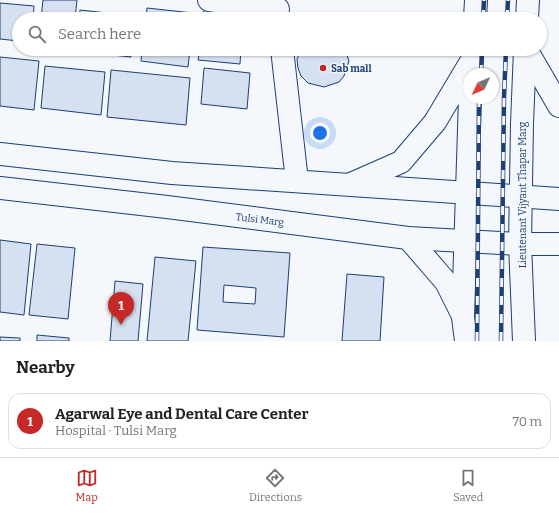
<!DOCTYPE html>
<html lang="en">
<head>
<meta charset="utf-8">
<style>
	:root { --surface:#fff; --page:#f6f6f6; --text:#222; --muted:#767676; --line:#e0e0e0; --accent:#c62828 }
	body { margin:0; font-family:Bitter,serif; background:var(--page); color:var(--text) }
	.compass { position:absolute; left:463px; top:68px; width:36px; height:36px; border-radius:50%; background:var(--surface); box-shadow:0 1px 3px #0004; rotate:226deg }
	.you { position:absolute; left:320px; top:133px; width:14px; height:14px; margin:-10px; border:3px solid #fff; border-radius:50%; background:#1a73e8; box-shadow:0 0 0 6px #1a73e833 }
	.badge { display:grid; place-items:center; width:26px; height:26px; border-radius:50%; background:var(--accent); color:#fff; font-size:13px; font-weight:700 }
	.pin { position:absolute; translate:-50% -33px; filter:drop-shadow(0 1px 2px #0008) }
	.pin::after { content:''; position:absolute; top:21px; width:14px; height:12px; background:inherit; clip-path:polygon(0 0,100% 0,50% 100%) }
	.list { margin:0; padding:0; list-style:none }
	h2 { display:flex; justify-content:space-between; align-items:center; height:52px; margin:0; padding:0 16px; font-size:17px }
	h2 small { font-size:13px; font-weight:400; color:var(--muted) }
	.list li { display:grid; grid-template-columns:26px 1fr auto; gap:12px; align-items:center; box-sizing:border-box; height:56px; margin:0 8px 8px; padding:0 8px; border:1px solid var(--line); border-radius:12px }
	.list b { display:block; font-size:15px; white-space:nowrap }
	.list p { margin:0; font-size:13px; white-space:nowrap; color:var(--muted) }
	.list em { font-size:13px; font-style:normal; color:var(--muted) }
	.icon { flex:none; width:22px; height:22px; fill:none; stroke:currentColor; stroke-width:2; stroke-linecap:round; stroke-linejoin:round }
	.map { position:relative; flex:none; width:559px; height:341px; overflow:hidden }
	.search { position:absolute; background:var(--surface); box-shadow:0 1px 3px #0004; left:12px; right:12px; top:12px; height:44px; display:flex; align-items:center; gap:10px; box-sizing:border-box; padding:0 14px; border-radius:22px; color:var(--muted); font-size:15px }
	.sheet { height:116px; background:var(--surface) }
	nav { display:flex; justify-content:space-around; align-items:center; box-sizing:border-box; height:56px; border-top:1px solid var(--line); background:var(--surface); font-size:11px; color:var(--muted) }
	nav a { display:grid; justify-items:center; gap:2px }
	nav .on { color:var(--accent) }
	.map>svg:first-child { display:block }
	.building { fill:#d5e0f0; stroke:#1d3f73; fill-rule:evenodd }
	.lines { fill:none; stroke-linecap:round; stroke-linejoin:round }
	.minor-casing { stroke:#1d3f73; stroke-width:24 }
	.major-casing { stroke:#1d3f73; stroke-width:24 }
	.minor { stroke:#f4f7fb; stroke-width:22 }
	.major { stroke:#f4f7fb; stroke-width:22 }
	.rail-casing { stroke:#1d3f73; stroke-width:4.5 }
	.rail { stroke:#f4f7fb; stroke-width:3; stroke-dasharray:9; stroke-linecap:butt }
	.poi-dot { fill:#c62828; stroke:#f4f7fb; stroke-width:1.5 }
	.labels { text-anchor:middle; stroke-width:3; stroke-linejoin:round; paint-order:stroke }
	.poi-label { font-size:10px; font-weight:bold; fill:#1d3f73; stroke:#f4f7fb; text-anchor:start }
	.street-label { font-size:10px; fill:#1d3f73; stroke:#f4f7fb }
</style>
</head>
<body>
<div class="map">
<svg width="559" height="341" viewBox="0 0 559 341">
	<rect width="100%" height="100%" fill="#f4f7fb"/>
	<g class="building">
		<path d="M43,0H77L75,19H41Z"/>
		<path d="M0,3L34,6L33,19H19V41L0,39Z"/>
		<path d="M147,8L193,13V19H146Z"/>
		<path d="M204,8L245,12L244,19H203Z"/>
		<path d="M80,10L135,16V19H79Z"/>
		<path d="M43,49H72V52Z"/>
		<path d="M76,49H132L131,57L75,51Z"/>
		<path d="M142,49H190L188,67L141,61Z"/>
		<path d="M200,49H241L240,64L198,60Z"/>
		<path d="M301,49H345L349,61L344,76L339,82L324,87L308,83L301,76L298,68L297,59Z"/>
		<path d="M0,57L39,61L34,110L0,106Z"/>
		<path d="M45,66L105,72L101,115L41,108Z"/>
		<path d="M204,68L250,73L247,109L201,104Z"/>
		<path d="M111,70L190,78L186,125L107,117Z"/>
		<path d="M0,240L31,244L24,315L0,312Z"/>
		<path d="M37,244L75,248L68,319L29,315Z"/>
		<path d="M203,247L290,253L284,337L197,330ZM224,285L256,288L255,304L223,302Z"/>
		<path d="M155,257L196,261L188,341H147Z"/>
		<path d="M347,274L384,277L380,341H342Z"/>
		<path d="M115,281L143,284L138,341H110Z"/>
		<path d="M37,335L69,338V341H37Z"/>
		<path d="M0,337L20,338V341H0Z"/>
	</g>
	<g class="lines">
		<g class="minor-casing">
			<g id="minor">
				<path d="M209,0L278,9"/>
				<path d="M282,49L297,181"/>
				<path d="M0,154L172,173L559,199"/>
				<path d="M0,188L167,207L408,238L520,244H559"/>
			</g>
		</g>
		<g class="major-casing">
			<g id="major">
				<path d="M475,19L476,0"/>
				<path d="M527,19L528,0"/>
				<path d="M526,49L559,106"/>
				<path d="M351,184L401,162L435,122L472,60"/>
				<path d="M408,238L446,282L462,314"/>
				<path d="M466,341L463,317L470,98"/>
				<path d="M524,341L520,244L522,124L525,49"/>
			</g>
		</g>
		<use href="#minor" class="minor"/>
		<use href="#major" class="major"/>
		<g class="rail-casing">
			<g id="rail">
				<path d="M483,19L484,0"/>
				<path d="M507,19L508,0"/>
				<path d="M481,74L482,49"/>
				<path d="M477,341L479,98"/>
				<path d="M501,341L504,97L506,49"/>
			</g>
		</g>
		<use href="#rail" class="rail"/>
	</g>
	<circle class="poi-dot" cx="323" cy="68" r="4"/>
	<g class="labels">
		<g class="poi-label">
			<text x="331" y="72">Sab mall</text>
		</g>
		<g class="street-label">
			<text transform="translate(522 195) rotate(-90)" y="4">Lieutenant Vijyant Thapar Marg</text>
			<text transform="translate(260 219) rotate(7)" y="4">Tulsi Marg</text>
		</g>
	</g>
</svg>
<svg class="compass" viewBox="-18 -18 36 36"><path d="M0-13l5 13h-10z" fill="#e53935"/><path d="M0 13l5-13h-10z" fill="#767676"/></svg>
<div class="you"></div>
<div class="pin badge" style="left:121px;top:325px">1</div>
<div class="search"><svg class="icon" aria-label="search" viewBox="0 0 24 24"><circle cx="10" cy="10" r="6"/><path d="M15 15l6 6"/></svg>Search here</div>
</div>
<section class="sheet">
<h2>Nearby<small></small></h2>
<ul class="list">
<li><span class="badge">1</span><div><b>Agarwal Eye and Dental Care Center</b><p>Hospital · Tulsi Marg</p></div><em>70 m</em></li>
</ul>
</section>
<nav>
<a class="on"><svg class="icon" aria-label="map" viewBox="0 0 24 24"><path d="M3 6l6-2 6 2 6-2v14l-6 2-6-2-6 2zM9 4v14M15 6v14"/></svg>Map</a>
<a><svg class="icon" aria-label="directions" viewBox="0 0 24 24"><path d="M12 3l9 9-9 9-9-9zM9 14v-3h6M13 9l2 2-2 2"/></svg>Directions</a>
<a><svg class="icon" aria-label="saved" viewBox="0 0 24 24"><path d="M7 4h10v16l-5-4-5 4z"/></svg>Saved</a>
</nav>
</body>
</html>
